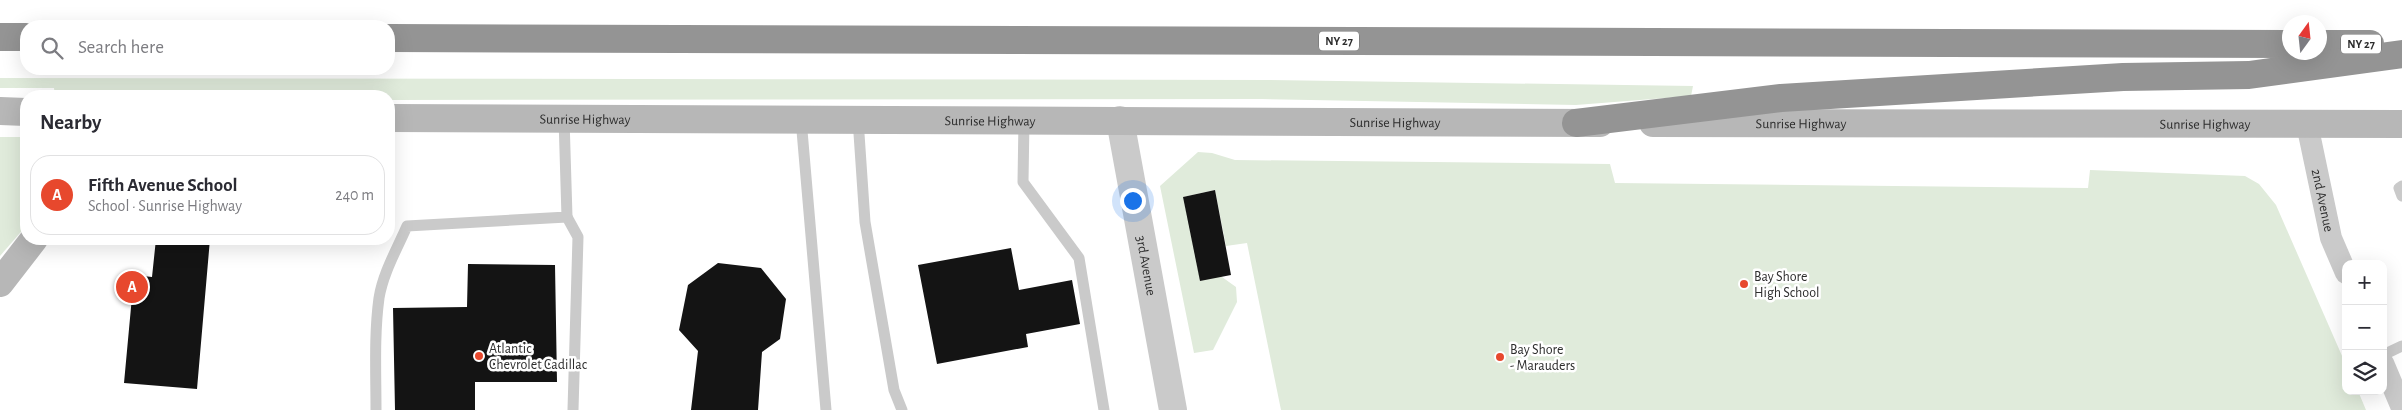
<!DOCTYPE html>
<html lang="en">
<head>
<meta charset="utf-8">
<style>
	:root { --surface:#fff; --page:#f7f7f7; --text:#2b2b33; --muted:#7c7c81; --line:#e1e1e2; --accent:#e7482d }
	body { margin:0; font-family:"Alegreya Sans",sans-serif; background:var(--page); color:var(--text) }
	.controls { position:absolute; right:15px; bottom:15px; display:grid; overflow:hidden; border-radius:10px; box-shadow:0 5px 20px #0002 }
	.controls button { width:45px; height:45px; display:grid; place-items:center; padding:0; border:0; border-bottom:1px solid var(--line); background:var(--surface); color:var(--text); font:25px sans-serif }
	.compass { position:absolute; left:2282px; top:15px; width:45px; height:45px; border-radius:50%; background:var(--surface); box-shadow:0 5px 20px #0002; rotate:15deg }
	.you { position:absolute; left:1132px; top:200px; width:18px; height:18px; margin:-12px; border:4px solid #fff; border-radius:50%; background:#1a73e8; box-shadow:0 0 0 8px #1a73e833 }
	.badge { display:grid; place-items:center; width:32px; height:32px; border-radius:50%; background:var(--accent); color:#fff; font-size:16px; font-weight:700 }
	.pin { position:absolute; translate:-50% -50%; border:2px solid #fff; box-shadow:0 1px 5px #0006 }
	.list { margin:0; padding:0; list-style:none }
	h2 { display:flex; justify-content:space-between; align-items:center; height:65px; margin:0; padding:0 20px; font-size:21px }
	h2 small { font-size:16px; font-weight:400; color:var(--muted) }
	.list li { display:grid; grid-template-columns:32px 1fr auto; gap:15px; align-items:center; box-sizing:border-box; height:80px; margin:0 10px 10px; padding:0 10px; border:1px solid var(--line); border-radius:20px }
	.list b { display:block; font-size:19px; white-space:nowrap }
	.list p { margin:0; font-size:16px; white-space:nowrap; color:var(--muted) }
	.list em { font-size:16px; font-style:normal; color:var(--muted) }
	.icon { flex:none; width:28px; height:28px; fill:none; stroke:currentColor; stroke-width:2; stroke-linecap:round; stroke-linejoin:round }
	.map { position:relative; flex:none; width:2402px; height:410px; overflow:hidden }
	.search { position:absolute; background:var(--surface); box-shadow:0 5px 20px #0002; left:20px; top:20px; width:375px; height:55px; display:flex; align-items:center; gap:12px; box-sizing:border-box; padding:0 18px; border-radius:20px; color:var(--muted); font-size:19px }
	.panel { position:absolute; background:var(--surface); box-shadow:0 5px 20px #0002; left:20px; top:90px; width:375px; height:155px; border-radius:20px }
	.map>svg:first-child { display:block }
	.green { fill:#e0ebdb }
	.building { fill:#141414 }
	.lines { fill:none; stroke-linecap:round; stroke-linejoin:round }
	.service { stroke:#cacaca; stroke-width:11 }
	.minor { stroke:#cacaca; stroke-width:22 }
	.tertiary { stroke:#cacaca; stroke-width:28 }
	.secondary { stroke:#b7b7b7; stroke-width:28 }
	.motorway { stroke:#949494; stroke-width:28 }
	.poi-dot { fill:#e7482d; stroke:#fff; stroke-width:2 }
	.labels { text-anchor:middle; stroke-width:5; stroke-linejoin:round; paint-order:stroke }
	.shield { fill:#fff; stroke:#6c6c6c; stroke-width:1 }
	.shield-label { font-size:12px; font-weight:bold; fill:#2d2d2d }
	.street-label { font-size:14px; fill:#2d2d2d; stroke:#fff }
	.poi-label { font-size:14px; fill:#2d2d2d; stroke:#fff; text-anchor:start }
</style>
</head>
<body>
<div class="map">
<svg width="2402" height="410" viewBox="0 0 2402 410">
	<rect width="100%" height="100%" fill="#fff"/>
	<g class="green">
		<path d="M0,78L1270,80L1693,86L1691,96L1576,105L1262,99L389,100V96H55L54,88H0Z"/>
		<path d="M0,137H26V226L0,256Z"/>
		<path d="M1198,152L1212,153L1235,160L1610,164L1615,183L2088,188L2090,170L2245,176L2259,184L2276,205L2346,365V391H2358L2366,410H1281L1247,243L1226,246L1215,190L1183,197L1222,277L1236,287L1237,302L1213,350L1194,353L1160,186Z"/>
	</g>
	<g class="building">
		<path d="M1215,190L1231,275L1200,281L1183,197Z"/>
		<path d="M156,239H210L197,389L124,383L134,275L152,277Z"/>
		<path d="M1011,248L1019,290L1072,280L1080,324L1026,334L1028,347L937,364L918,265Z"/>
		<path d="M718,263L761,268L786,299L780,339L762,352L758,410H691L698,351L679,330L688,285Z"/>
		<path d="M468,264L555,265L557,382H475V410H395L393,308L467,307Z"/>
	</g>
	<g class="lines">
		<g class="service">
			<path d="M801,119L826,410"/>
			<path d="M858,119L865,222L894,390L902,410"/>
			<path d="M1024,120L1023,182L1079,258L1104,410"/>
			<path d="M2402,186L2399,188L2402,196"/>
			<path d="M567,217L578,237L573,410"/>
			<path d="M2383,355L2402,346"/>
			<path d="M376,410C376,373 374,335 379,298C383,273 397,249 407,226L567,217L564,118"/>
		</g>
		<g class="minor">
			<path id="s1" d="M2307,124L2331,238L2346,273"/>
			<path d="M2383,363L2402,408"/>
		</g>
		<path class="tertiary" id="s2" d="M1120,120L1173,410"/>
		<g class="secondary">
			<path d="M0,111L26,112"/>
			<path id="s3" d="M389,118L1600,123"/>
			<path id="s4" d="M1653,123L2402,124"/>
			<path d="M0,283L34,239"/>
		</g>
		<g class="motorway">
			<path d="M0,37H26"/>
			<path d="M389,38L2290,44"/>
			<path d="M2320,44H2370"/>
			<path d="M1576,123L1781,98L2123,77L2249,75L2402,54"/>
		</g>
	</g>
	<g class="poi-dot">
		<circle cx="1744" cy="284" r="5"/>
		<circle cx="479" cy="356" r="5"/>
		<circle cx="1500" cy="357" r="5"/>
	</g>
	<g class="labels">
		<g class="shield">
			<rect x="1319" y="31.5" width="40" height="19" rx="4"/>
			<rect x="2341" y="34.5" width="40" height="19" rx="4"/>
		</g>
		<g class="shield-label">
			<text x="1339" y="45">NY 27</text>
			<text x="2361" y="48">NY 27</text>
		</g>
		<g class="street-label">
			<text dy="5" stroke="none"><textPath href="#s3" startOffset="196">Sunrise Highway</textPath></text>
			<text dy="5" stroke="none"><textPath href="#s3" startOffset="601">Sunrise Highway</textPath></text>
			<text dy="5" stroke="none"><textPath href="#s3" startOffset="1006">Sunrise Highway</textPath></text>
			<text dy="5" stroke="none"><textPath href="#s4" startOffset="148">Sunrise Highway</textPath></text>
			<text dy="5" stroke="none"><textPath href="#s4" startOffset="552">Sunrise Highway</textPath></text>
			<text dy="5" stroke="none"><textPath href="#s1" startOffset="78">2nd Avenue</textPath></text>
			<text dy="5" stroke="none"><textPath href="#s2" startOffset="148">3rd Avenue</textPath></text>
		</g>
		<g class="poi-label">
			<text x="1754" y="281">Bay Shore<tspan x="1754" dy="16">High School</tspan></text>
			<text x="489" y="353">Atlantic<tspan x="489" dy="16">Chevrolet Cadillac</tspan></text>
			<text x="1510" y="354">Bay Shore<tspan x="1510" dy="16">- Marauders</tspan></text>
		</g>
	</g>
</svg>
<div class="controls">
<button>+</button>
<button>−</button>
<button><svg class="icon" aria-label="layers" viewBox="0 0 24 24"><path d="M12 4l9 5-9 5-9-5zM3 14l9 5 9-5"/></svg></button>
</div>
<svg class="compass" viewBox="-18 -18 36 36"><path d="M0-13l5 13h-10z" fill="#e53935"/><path d="M0 13l5-13h-10z" fill="#7c7c81"/></svg>
<div class="you"></div>
<div class="pin badge" style="left:132px;top:287px">A</div>
<div class="search"><svg class="icon" aria-label="search" viewBox="0 0 24 24"><circle cx="10" cy="10" r="6"/><path d="M15 15l6 6"/></svg>Search here</div>
<section class="panel">
<h2>Nearby<small></small></h2>
<ul class="list">
<li><span class="badge">A</span><div><b>Fifth Avenue School</b><p>School · Sunrise Highway</p></div><em>240 m</em></li>
</ul>
</section>
</div>
</body>
</html>
